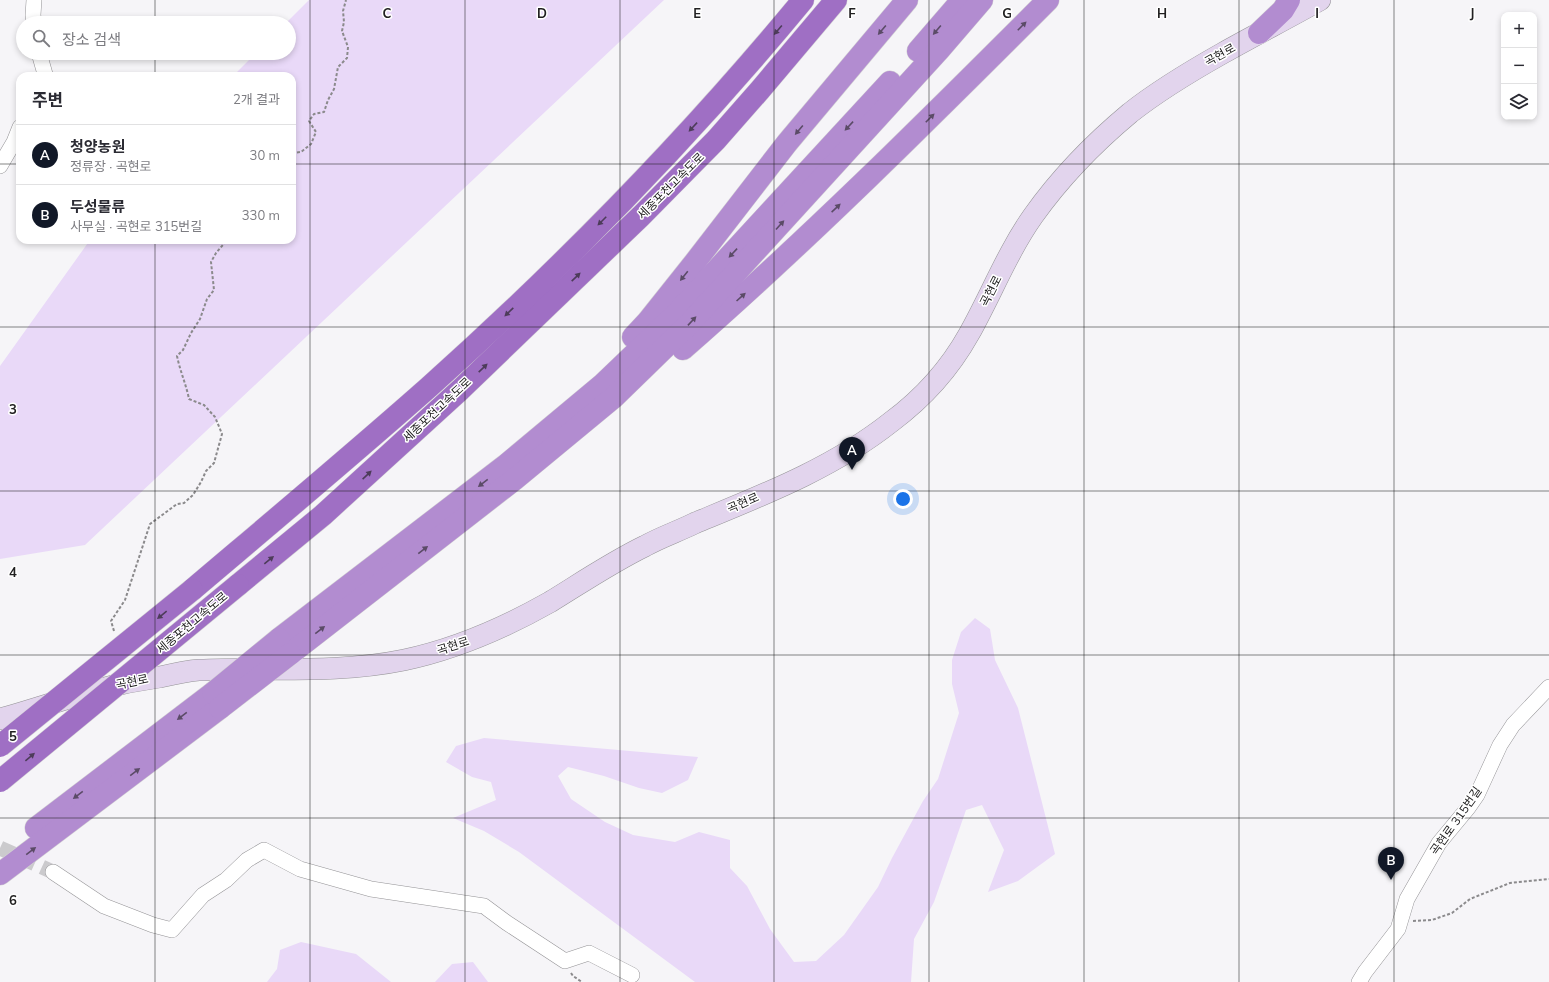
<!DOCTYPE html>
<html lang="ko">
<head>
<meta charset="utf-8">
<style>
	:root { --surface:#fff; --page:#f7f7f7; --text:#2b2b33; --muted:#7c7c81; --line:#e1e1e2; --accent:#111827 }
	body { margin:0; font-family:Mulish,"Noto Sans KR",sans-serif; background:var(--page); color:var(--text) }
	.controls { position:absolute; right:12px; top:12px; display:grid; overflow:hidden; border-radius:8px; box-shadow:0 2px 6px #0003 }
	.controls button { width:36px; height:36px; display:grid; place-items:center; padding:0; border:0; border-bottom:1px solid var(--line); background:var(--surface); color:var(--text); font:20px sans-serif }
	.you { position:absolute; left:903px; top:499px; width:14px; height:14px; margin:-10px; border:3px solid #fff; border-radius:50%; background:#1a73e8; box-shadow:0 0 0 6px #1a73e833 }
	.badge { display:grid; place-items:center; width:26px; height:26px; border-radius:50%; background:var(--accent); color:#fff; font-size:13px; font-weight:700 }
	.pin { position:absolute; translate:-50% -33px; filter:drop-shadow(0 1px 2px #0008) }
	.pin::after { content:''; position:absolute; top:21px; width:14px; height:12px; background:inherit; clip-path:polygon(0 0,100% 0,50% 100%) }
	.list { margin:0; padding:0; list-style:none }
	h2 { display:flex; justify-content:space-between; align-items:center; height:52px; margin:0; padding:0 16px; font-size:17px }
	h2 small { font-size:13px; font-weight:400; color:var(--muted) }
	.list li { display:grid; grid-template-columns:26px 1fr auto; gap:12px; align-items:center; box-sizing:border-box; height:60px; padding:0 16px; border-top:1px solid var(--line) }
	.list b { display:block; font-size:15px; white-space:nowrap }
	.list p { margin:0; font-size:13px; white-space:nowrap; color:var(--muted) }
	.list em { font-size:13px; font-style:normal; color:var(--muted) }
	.icon { flex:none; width:22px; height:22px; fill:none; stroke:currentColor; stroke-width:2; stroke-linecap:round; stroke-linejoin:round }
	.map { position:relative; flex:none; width:1549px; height:982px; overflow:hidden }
	.search { position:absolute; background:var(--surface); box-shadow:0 2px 6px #0003; left:16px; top:16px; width:280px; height:44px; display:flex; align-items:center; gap:10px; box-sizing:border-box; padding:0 14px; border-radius:22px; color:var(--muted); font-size:15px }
	.panel { position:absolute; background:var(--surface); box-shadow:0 2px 6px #0003; left:16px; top:72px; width:280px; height:172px; border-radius:12px }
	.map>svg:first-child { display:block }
	.green { fill:#e9d9f8 }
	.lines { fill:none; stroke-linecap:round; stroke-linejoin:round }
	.minor-tunnel { stroke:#cbcacd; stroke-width:15; stroke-dasharray:15 8; stroke-linecap:butt }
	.minor-casing { stroke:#949396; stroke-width:16 }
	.secondary-casing { stroke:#949396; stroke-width:22 }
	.trunk-casing { stroke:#d3d2d3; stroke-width:23 }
	.motorway-casing { stroke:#d3d2d3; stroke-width:23 }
	.path { stroke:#8b8a8c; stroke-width:2; stroke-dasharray:3 2; stroke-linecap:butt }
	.minor { stroke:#fff; stroke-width:15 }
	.secondary { stroke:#e2d4ed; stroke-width:21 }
	.trunk { stroke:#b28cd0; stroke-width:22 }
	.motorway { stroke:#9f6fc4; stroke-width:22 }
	.trunk-bridge-casing { stroke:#d3d2d3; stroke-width:23; stroke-linecap:butt }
	.motorway-bridge-casing { stroke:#d3d2d3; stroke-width:23; stroke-linecap:butt }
	.trunk-bridge { stroke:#b28cd0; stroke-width:22 }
	.motorway-bridge { stroke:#9f6fc4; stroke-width:22 }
	.oneway { fill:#5b4b67 }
	.oneway2 { fill:#4d3c5a }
	.grid { fill:none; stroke:#212021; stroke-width:1; stroke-opacity:0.55 }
	.labels { text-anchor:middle; stroke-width:3; stroke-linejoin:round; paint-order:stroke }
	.street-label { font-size:12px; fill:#212021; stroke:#fff }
	.grid-label { font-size:13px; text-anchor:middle; font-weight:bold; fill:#212021; stroke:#fff; stroke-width:3; stroke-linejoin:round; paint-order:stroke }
</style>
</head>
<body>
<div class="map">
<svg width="1549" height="982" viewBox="0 0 1549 982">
	<rect width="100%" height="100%" fill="#f6f5f8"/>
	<g class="green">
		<path d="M309,0H664L85,545L0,559V366L90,240H292V76H233L256,53H289V23H286Z"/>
		<path d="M975,618L990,629L995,660L1018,708L1055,854L1018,881L988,892L1004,850L982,805L966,810L934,902L914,939L911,982H695L519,852L484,831L453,818L496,800L491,782L472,777L446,762L456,746L484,738L698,757L688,780L662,793L639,788L604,776L568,767L558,776L571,799L605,822L633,835L675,842L699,832L730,840V868L747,886L770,929L794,962L816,961L844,935L878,887L892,858L923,801L938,779L959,713L952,684V660L961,632Z"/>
		<path d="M301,942L356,954L391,982H267L277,969L280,950Z"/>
		<path d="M473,962L488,982H435L452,964Z"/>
	</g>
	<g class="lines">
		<path class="minor-tunnel" d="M0,848L53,872"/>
		<g class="minor-casing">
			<g id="minor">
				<path d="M34,0L33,15L34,23"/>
				<path d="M39,53L45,74V76"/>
				<path d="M0,166L14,142L20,127"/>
				<path d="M53,872L104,906L153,925L172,930L203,895L226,880L247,860L264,850L300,869L371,889L484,906L507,923L565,961L589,953L632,975"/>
				<path d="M1359,982L1365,972L1398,929L1407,899L1439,843L1468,808L1477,795L1500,745L1513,725L1549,687"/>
			</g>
		</g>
		<g class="secondary-casing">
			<path id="secondary" d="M0,719C40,708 80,693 121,684C134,681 147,679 160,677C173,674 186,671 199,670C268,667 336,674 404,660C456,649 504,628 550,602C581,583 612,562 645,546C661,537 679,531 695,523C763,495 833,468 891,422C922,399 950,368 969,334C991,295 1007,253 1033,216C1060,178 1094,143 1130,113C1159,90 1191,71 1223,53C1255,35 1288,18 1320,0"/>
		</g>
		<g class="trunk-casing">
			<g id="trunk">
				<path d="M1259,33L1283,10L1289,0"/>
				<path d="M918,51L962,0"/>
				<path d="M633,337L648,321L695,262L787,143L907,0"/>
				<path d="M683,349C810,238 929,119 1048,0"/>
				<path d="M279,639L506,465L603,384L676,314L890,82"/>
				<path d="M290,654L515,479L613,398L689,324L939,50L982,0"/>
				<path d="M36,828L213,693"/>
				<path d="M0,874L220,708"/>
			</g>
		</g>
		<g class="motorway-casing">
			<g id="motorway">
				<path d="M238,585L323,515L460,390L641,216L716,140L760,90L836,0"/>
				<path d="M192,590C271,523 351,456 429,387C563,267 689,138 803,0"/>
			</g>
		</g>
		<g class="path">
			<path d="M292,153L301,152L311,144L316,132L309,121L314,114L324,112L328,100L334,89L338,67L347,58L348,47L342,31L344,22L343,11L346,0"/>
			<path d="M114,631L111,621L125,600L150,524L177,504L184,503L193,495L201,482L206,471L214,463L222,434L220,429L215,417L204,405L189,399C186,384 180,371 177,356L183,350L191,333L200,319L207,299L214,290L211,262L216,253L227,240"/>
			<path d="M1413,921L1432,920L1452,913L1470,899L1510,883L1549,879"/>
			<path d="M571,973L573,976L582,982"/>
		</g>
		<use href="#minor" class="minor"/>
		<use href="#secondary" class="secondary"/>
		<use href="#trunk" class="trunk"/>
		<use href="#motorway" class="motorway"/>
		<g class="trunk-bridge-casing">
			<g id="trunk-bridge">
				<path d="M213,693L279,639"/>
				<path d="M220,708L290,654"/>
			</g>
		</g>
		<g class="motorway-bridge-casing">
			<g id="motorway-bridge">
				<path d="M0,746L192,590"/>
				<path d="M0,781L238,585"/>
			</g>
		</g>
		<use href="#trunk-bridge" class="trunk-bridge"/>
		<use href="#motorway-bridge" class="motorway-bridge"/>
	</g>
	<defs><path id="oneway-solid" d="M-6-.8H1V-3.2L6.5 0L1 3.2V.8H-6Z"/></defs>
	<g class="oneway">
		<use href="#oneway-solid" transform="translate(1022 26) rotate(-45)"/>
		<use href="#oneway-solid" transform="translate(882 30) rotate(130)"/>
		<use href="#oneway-solid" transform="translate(937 30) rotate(130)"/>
		<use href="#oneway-solid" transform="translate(930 118) rotate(-45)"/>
		<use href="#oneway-solid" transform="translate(849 126) rotate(133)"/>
		<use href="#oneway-solid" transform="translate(799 130) rotate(130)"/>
		<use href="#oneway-solid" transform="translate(836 208) rotate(-43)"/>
		<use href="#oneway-solid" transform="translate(780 225) rotate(-48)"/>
		<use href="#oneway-solid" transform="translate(733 253) rotate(133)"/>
		<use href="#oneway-solid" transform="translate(684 276) rotate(129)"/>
		<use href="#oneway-solid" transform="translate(741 297) rotate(-42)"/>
		<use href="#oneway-solid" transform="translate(692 321) rotate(-47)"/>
		<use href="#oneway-solid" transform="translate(483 483) rotate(142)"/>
		<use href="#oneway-solid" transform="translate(423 550) rotate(-38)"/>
		<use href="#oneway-solid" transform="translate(320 630) rotate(-38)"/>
		<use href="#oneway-solid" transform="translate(182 716) rotate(143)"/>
		<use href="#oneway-solid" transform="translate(135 772) rotate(-37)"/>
		<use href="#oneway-solid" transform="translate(78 795) rotate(143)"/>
		<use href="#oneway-solid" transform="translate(31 851) rotate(-37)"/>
	</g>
	<g class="oneway2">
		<use href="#oneway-solid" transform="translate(778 30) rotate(130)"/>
		<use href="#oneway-solid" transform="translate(693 127) rotate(133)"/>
		<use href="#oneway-solid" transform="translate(602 221) rotate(135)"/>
		<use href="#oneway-solid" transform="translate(576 277) rotate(-44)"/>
		<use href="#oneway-solid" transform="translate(509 312) rotate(136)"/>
		<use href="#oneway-solid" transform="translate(483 368) rotate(-44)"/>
		<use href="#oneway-solid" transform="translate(367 475) rotate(-43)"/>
		<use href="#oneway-solid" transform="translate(269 560) rotate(-39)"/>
		<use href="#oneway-solid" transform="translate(162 615) rotate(141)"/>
		<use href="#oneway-solid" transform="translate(30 757) rotate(-40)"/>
	</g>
	<path class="grid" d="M155,0V23M310,0V982M465,0V982M620,0V982M774,0V982M929,0V982M1084,0V982M1239,0V982M1394,0V982M155,53V76M0,164H20M292,164H1549M155,240V982M0,327H1549M0,491H1549M0,655H1549M0,818H1549"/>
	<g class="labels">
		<g class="street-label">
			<text transform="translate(1220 55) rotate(-29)" y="4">곡현로</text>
			<text transform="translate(671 186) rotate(-45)" y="4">세종포천고속도로</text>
			<text transform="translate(991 291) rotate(-63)" y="4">곡현로</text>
			<text transform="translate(437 410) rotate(-43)" y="4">세종포천고속도로</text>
			<text transform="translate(743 503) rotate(-23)" y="4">곡현로</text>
			<text transform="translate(192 623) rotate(-40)" y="4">세종포천고속도로</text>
			<text transform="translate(453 646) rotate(-18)" y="4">곡현로</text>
			<text transform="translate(132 682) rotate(-12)" y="4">곡현로</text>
			<text transform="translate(1456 821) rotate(-55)" y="4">곡현로 315번길</text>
		</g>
	</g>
	<g class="grid-label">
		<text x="387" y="18">C</text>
		<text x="542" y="18">D</text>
		<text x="697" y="18">E</text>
		<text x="852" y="18">F</text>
		<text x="1007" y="18">G</text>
		<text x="1162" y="18">H</text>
		<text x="1317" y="18">I</text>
		<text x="1472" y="18">J</text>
		<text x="13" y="414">3</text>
		<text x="13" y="577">4</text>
		<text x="13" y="741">5</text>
		<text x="13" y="905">6</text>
	</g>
</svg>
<div class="controls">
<button>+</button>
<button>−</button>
<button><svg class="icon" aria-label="layers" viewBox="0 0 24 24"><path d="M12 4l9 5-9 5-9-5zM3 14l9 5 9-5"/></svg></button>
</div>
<div class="you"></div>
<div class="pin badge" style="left:852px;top:470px">A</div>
<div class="pin badge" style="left:1391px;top:880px">B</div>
<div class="search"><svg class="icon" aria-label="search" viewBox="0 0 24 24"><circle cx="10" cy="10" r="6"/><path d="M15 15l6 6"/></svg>장소 검색</div>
<section class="panel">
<h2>주변<small>2개 결과</small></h2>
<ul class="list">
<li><span class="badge">A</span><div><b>청양농원</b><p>정류장 · 곡현로</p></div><em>30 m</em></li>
<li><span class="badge">B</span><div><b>두성물류</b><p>사무실 · 곡현로 315번길</p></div><em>330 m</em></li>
</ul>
</section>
</div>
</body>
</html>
